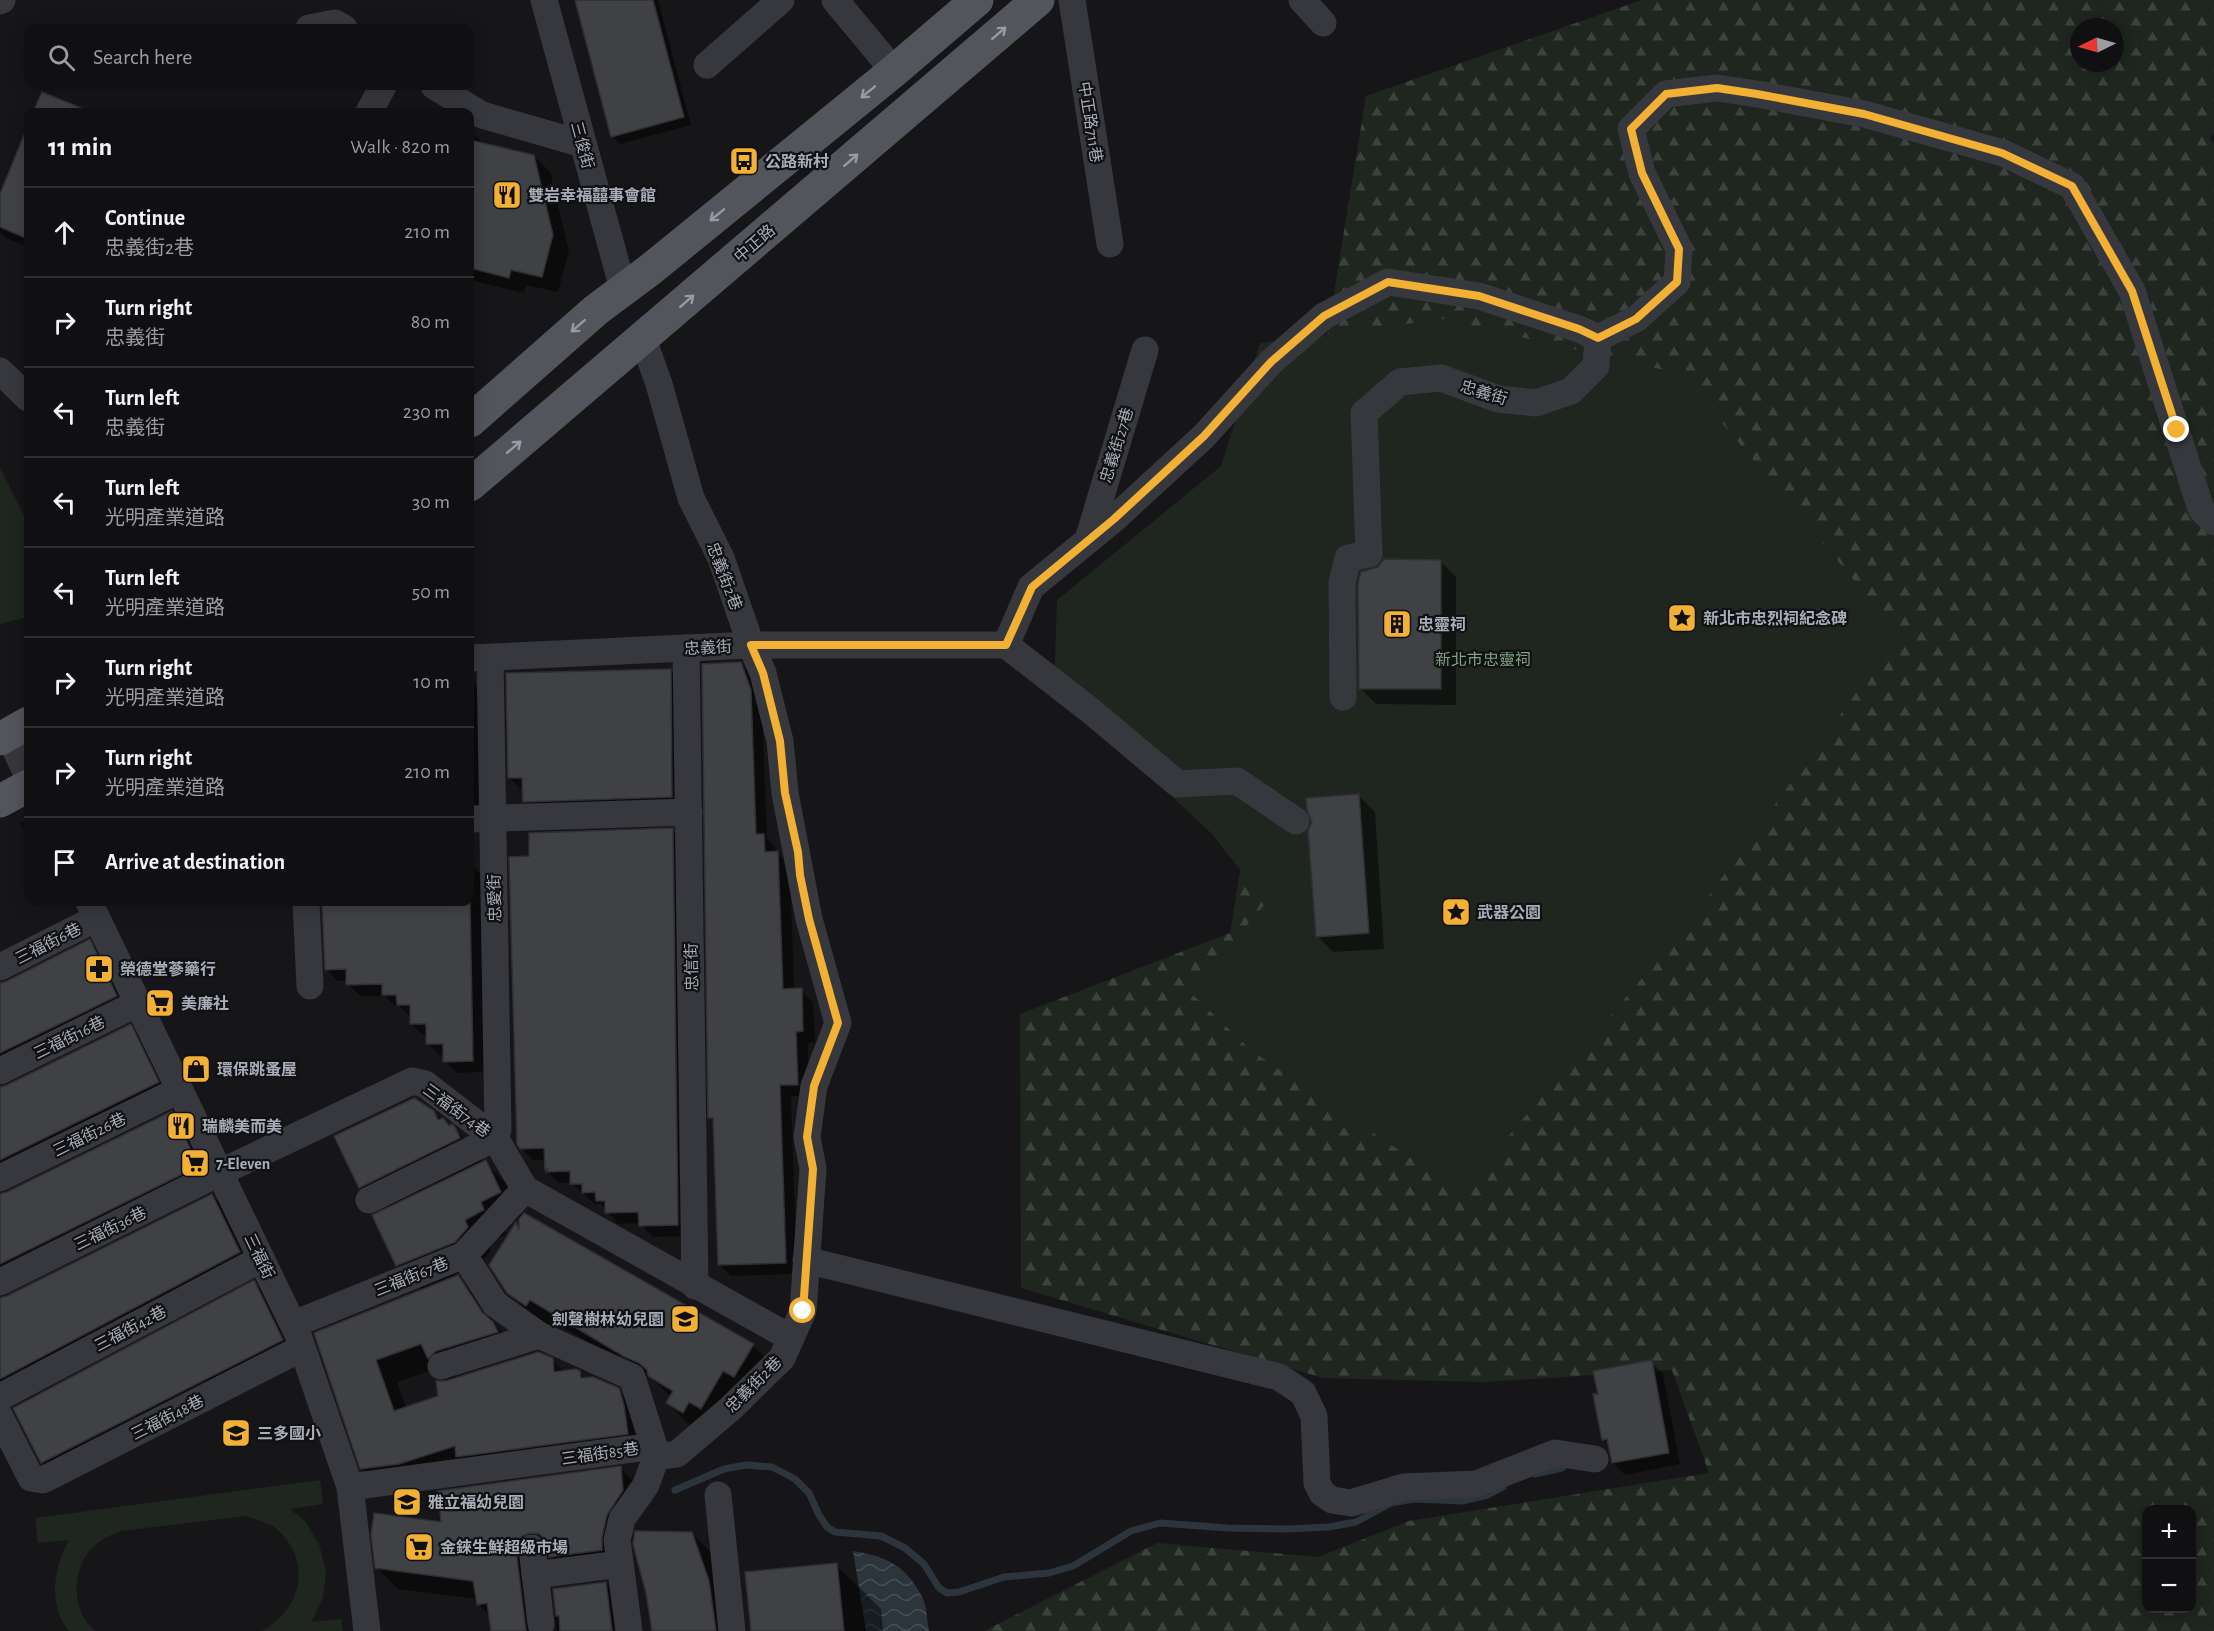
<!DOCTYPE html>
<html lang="en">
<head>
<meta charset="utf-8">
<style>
	:root { --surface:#101012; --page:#1e1e20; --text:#f1f3f6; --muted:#9c9d9f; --line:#303032 }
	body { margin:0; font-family:"Alegreya Sans","Noto Sans TC",sans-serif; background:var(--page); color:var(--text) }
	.controls { position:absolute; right:18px; bottom:18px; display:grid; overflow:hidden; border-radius:12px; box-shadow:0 3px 15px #0003 }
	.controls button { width:54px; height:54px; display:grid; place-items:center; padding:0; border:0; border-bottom:2px solid var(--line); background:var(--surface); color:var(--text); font:30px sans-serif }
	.compass { position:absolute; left:2070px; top:18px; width:54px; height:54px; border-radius:50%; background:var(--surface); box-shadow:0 3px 15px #0003; rotate:265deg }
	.stop { position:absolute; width:18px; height:18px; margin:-14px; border:4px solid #f2b134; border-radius:50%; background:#fff }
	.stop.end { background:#f2b134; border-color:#fff; box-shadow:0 2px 6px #0008 }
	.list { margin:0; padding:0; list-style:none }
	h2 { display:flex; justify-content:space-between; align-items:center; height:78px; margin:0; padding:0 24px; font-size:26px }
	h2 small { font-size:20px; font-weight:400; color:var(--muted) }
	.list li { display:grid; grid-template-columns:39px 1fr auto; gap:18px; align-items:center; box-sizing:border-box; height:90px; padding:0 24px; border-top:2px solid var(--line) }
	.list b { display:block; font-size:22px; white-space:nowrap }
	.list p { margin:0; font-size:20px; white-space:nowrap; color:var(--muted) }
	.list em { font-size:20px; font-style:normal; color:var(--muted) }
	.icon { flex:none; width:33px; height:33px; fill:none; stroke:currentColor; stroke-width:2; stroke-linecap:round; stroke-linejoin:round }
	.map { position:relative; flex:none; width:2214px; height:1631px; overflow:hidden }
	.search { position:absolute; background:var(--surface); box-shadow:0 3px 15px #0003; left:24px; top:24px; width:450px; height:66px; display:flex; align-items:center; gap:15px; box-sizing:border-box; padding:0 21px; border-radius:12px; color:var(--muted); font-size:22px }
	.panel { position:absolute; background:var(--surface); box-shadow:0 3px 15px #0003; left:24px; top:108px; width:450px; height:798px; border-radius:12px }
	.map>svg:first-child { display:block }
	.forest { fill:url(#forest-firs); fill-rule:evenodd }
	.park { fill:#1e261f }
	.water { fill:url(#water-waves) }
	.shadow { fill:#0007 }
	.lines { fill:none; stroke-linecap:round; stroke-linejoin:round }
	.stream { stroke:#2c353c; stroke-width:7 }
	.building { fill:#404145; stroke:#303034; stroke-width:1.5 }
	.minor { stroke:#37383d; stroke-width:27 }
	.major { stroke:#53555c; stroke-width:33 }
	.oneway { stroke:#979ba6 }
	.route { stroke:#f2b134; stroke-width:8 }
	.labels { text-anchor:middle; stroke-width:4.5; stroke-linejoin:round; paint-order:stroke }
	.street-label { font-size:16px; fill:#a8adb8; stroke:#111113 }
	.poi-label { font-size:16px; font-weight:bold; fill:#a8adb8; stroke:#111113; text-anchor:start }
	.park-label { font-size:16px; fill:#7fa381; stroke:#111113 }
</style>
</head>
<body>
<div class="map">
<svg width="2214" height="1631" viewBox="0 0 2214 1631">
	<defs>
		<pattern id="forest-firs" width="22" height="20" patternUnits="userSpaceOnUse" patternTransform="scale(1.5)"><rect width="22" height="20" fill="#1e261f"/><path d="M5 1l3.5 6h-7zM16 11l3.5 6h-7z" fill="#3c433d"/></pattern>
		<pattern id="water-waves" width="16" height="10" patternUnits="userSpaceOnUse" patternTransform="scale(1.5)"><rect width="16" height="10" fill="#2c353c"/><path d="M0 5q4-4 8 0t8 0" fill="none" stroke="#485056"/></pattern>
	</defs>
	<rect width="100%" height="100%" fill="#161618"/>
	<path class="forest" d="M1642,0H2214V133L2210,138L2214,144V1631H984L1157,1543L1318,1557L1409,1521L1709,1473L1672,1370L1484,1382L1323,1378L1021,1288L1020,1014L1230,933L1366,96ZM2079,27H2115V63H2079ZM2146,1510H2192V1608H2146Z"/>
	<g class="park">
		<path d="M1443,319L1681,374L1899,634L1688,924L1461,1192L1252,1051L1190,992L1266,903L1212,834L1054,687L1057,600L1221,466L1260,343Z"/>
		<path d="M0,468L28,523V617L0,624Z"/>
		<path d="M320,1480L323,1504L290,1509L305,1521L319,1544L326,1571L323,1598L311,1622L341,1619L343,1631H262C299,1611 312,1567 282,1534C273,1523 258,1520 245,1516L121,1531C108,1536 95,1542 87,1554C71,1578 73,1612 95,1631H69C47,1605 54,1567 69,1540L38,1543L35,1518Z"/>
	</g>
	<path class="water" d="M853,1551C887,1556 908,1567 923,1599C927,1608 927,1621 929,1631H866Z"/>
	<g class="shadow">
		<path d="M576,0H658L691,125L620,144L612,136Z"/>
		<path d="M42,94L89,112H35Z"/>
		<path d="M28,128V247L6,238L0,232V198Z"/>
		<path d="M470,134L476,136L484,145L534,156L550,172L569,251L558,292L526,285L524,293L470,280Z"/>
		<path d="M1440,561L1456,577V705L1376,704L1360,688Z"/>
		<path d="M741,664L753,676L762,703L767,839L775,847L776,853L790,864L794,990H801L813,1002L815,1042L808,1043L809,1096H791L797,1274L731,1276L719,1264L714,1122L710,1117Z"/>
		<path d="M670,670L682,682L684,808L536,813L524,801V789H521L509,778Z"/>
		<path d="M470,679L479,689L485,814L470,815Z"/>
		<path d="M1359,796L1375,812L1384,949L1333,952L1317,936Z"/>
		<path d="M28,820V835L20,824Z"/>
		<path d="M672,830L684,842L690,1236L652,1237L640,1223L618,1224L601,1204H595L571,1183H559L546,1170V1160H533L521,1148L531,857Z"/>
		<path d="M470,862L481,874L484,1072L457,1073L445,1061V1055H439L428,1043L427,1035H423L411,1023V1017L399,1006H395L385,996H360L348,984V981H338L326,969L323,902H470Z"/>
		<path d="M89,941L105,957L132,1012L2,1079L0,1085V983H7Z"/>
		<path d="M130,1026L146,1042L173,1098L2,1186L0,1192V1088L7,1087Z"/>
		<path d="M433,1112L451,1126L475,1150L483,1163L485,1162L509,1186L523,1215L753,1346L777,1369L747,1393L725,1432L714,1425L691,1427L668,1403L671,1397L656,1382L554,1322L550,1329L532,1316L508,1292L516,1225L521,1229V1217L503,1226L506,1234L488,1243L491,1251L478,1265L455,1274L480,1299L500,1331L515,1346L459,1373L451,1380L438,1368L397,1382L406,1408L440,1397L446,1383L552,1360L564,1372H579L586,1379L618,1390L641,1412L649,1456L384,1490L362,1468L316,1334L423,1290L397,1265L384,1211L361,1187L336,1136Z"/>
		<path d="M172,1113L188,1128L213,1182L2,1290L0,1296V1195L7,1194Z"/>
		<path d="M212,1196L228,1211L255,1268L0,1394V1299L8,1298Z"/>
		<path d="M254,1282L270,1298L298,1356L58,1478L42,1462Z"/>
		<path d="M1651,1362L1663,1374L1680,1464L1625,1475L1613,1463L1610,1446L1603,1439L1600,1395Z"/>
		<path d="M620,1468L642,1489L644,1511L628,1536L572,1578L550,1554L543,1557L544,1631H492L490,1616L478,1604L477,1599L398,1589L377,1568L443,1524Z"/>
		<path d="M692,1534L716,1557L735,1631H654Z"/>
		<path d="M836,1565L881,1609L883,1631H752Z"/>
		<path d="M606,1583L627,1604L630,1631H556L554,1590Z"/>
	</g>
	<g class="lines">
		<g class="stream">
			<path d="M1535,1474L1562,1468"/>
			<path d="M675,1490L724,1469L746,1465L772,1467L795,1479L809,1493L819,1515L827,1527L835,1532L881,1536L905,1548L924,1564L939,1588L947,1593L959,1592L1004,1577L1049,1573L1073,1566L1131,1531L1160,1523L1228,1528L1287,1529L1329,1527L1356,1522L1391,1503L1414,1499L1462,1501L1488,1495L1503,1487"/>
		</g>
	</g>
	<g class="building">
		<path d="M575,0H653L684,117L611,137Z"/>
		<path d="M42,92L91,112H33Z"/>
		<path d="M28,125V239L0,227V194Z"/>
		<path d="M470,140L534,155L553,235L542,277L511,270L509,278L470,268Z"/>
		<path d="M1384,559L1441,560V689H1359L1358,584L1361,572L1378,567Z"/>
		<path d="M741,662L751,690L756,834H764L765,852L778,851L783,989L802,988L803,1031L796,1032L798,1085H780L786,1263L718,1265L713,1118H708L702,664Z"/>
		<path d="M671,669L672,797L523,802L522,778H508L506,673Z"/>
		<path d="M1359,794L1369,933L1316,937L1308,831L1312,822L1307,810L1306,798Z"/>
		<path d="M673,828L678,1225L639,1226L638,1212L605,1213V1201H596L595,1192L582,1193V1184H570V1171L546,1172L548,1169L545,1170L544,1148L520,1149L517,1144L509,857L529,856V833Z"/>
		<path d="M322,902H470L473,1061L443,1062V1044H426V1024H410V1005H397L396,995H382V984L346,985V969L325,970Z"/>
		<path d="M90,939L117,996L0,1053V983L7,981Z"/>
		<path d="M131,1024L159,1082L0,1160V1087L7,1085Z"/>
		<path d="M414,1098L434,1111L438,1120L443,1118L449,1126L452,1124L455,1127L460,1138L359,1188L334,1136Z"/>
		<path d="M172,1111L199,1166L0,1264V1194L7,1192Z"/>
		<path d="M486,1160L501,1192L481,1202L484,1210L465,1220L468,1227L455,1242L396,1266L372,1215Z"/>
		<path d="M212,1194L240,1252L0,1379V1298L7,1296Z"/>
		<path d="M524,1213L754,1344L734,1377L723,1371L701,1409L689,1402L683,1413L666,1403L673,1391L648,1376L647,1370L639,1363L623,1356L530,1300L526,1306L507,1293L489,1265L516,1222L519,1230V1219Z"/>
		<path d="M458,1275L482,1312L493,1322L498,1332L436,1351L428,1359L421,1344L376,1360L394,1411L438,1396L436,1381H446L538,1352L553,1358L554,1372L576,1369L580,1371L581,1378L593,1377L619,1388L624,1405L628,1434L456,1457L455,1446L399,1464L360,1469L314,1333Z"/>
		<path d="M254,1280L283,1340L41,1463L13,1408Z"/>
		<path d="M1652,1360L1669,1453L1612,1463L1607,1439L1602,1440L1593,1394H1598L1593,1371Z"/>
		<path d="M621,1466L623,1490L607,1515L602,1537V1550L549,1557L545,1539L539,1534L530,1533L522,1536L518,1541L516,1550L526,1631H491L487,1603L477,1605L473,1581L375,1568L371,1535L374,1513L441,1522L438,1491Z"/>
		<path d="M635,1531L692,1532L709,1581L716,1631H652L646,1593L633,1544Z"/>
		<path d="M837,1563L844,1631H751L745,1572Z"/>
		<path d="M606,1582L612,1631H560L559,1616H556L553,1589Z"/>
	</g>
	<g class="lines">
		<g class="minor">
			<path d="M544,0L623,289"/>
			<path d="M835,0L894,71"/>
			<path d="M1072,0L1110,244"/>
			<path d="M1302,0L1323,23"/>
			<path d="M0,1L2,0"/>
			<path d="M309,28L335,23L344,28"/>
			<path d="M707,65L781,0"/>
			<path d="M434,86L482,115L583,144"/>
			<path d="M369,112L383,86"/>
			<path d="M1598,338L1636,319L1677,282L1679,249L1642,173L1631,129L1666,94L1717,88L1757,94L1864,114L2003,153L2072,186L2132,291L2201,509L2214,522"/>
			<path d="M643,339L659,384L691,498L721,558L751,645L763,673L780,741L785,793L809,919L838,1023L814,1086L807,1137L813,1169L803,1311L782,1358L731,1408L677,1454L656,1457"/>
			<path d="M0,371L28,398"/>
			<path d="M1088,540L1145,350"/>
			<path d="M1006,645L1031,587L1114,519L1204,436L1271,362L1324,316L1388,282L1479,296L1579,329L1598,338L1596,366L1571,391L1536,403L1498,399L1441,378L1400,382L1364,413L1369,554L1348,558L1342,582L1343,697"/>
			<path d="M1006,645L1091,711L1178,784L1237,781L1296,821"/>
			<path d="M686,648L695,1286"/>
			<path d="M470,658L751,645H1006"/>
			<path d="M8,734L28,776"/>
			<path d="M470,819L689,812"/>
			<path d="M89,902L298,1335L350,1487L367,1631"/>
			<path d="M306,902L310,986"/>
			<path d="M0,967L97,918"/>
			<path d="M0,1071L138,1003"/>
			<path d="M0,1178L179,1090"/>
			<path d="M369,1200L495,1138L498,1130L490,658"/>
			<path d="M464,1255L525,1189"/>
			<path d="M806,1260L1279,1377L1303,1393L1314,1416L1317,1483L1322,1493L1332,1500L1351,1503L1404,1487L1476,1484L1555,1453L1595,1459"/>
			<path d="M0,1282L219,1173L412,1081L425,1084L495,1138L525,1189L791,1338"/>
			<path d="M294,1324L464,1255L495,1304L539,1335L632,1377L654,1446"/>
			<path d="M441,1366L539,1335"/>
			<path d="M0,1397L261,1259"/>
			<path d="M0,1417L31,1478L43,1480L302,1348"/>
			<path d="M350,1487L654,1446L656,1457L646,1485L622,1519L617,1540L629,1631"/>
			<path d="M718,1495L732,1631"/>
			<path d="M532,1548L541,1624"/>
			<path d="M535,1575L620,1564"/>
		</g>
		<g class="major">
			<path d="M470,421L596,310L651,269L894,71L977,0"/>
			<path d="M470,485L1038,0"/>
			<path d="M0,739L28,723"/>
			<path d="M0,801L28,786"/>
		</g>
	</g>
	<defs><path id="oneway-shaft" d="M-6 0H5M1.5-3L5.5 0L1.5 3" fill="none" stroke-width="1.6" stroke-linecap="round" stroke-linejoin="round" transform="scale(1.5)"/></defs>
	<g class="oneway">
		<use href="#oneway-shaft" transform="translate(999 33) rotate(-41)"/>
		<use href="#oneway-shaft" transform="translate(868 92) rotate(141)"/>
		<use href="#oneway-shaft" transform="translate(851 160) rotate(-41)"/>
		<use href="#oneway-shaft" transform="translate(717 215) rotate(141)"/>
		<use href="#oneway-shaft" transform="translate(687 301) rotate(-41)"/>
		<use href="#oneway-shaft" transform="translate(578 326) rotate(139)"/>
		<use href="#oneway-shaft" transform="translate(514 447) rotate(-40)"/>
	</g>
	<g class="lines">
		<path class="route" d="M803,1311L813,1169L807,1137L814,1086L838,1023L809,919L800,875L798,852L785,793L780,741L763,673L751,645H1006L1032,587L1114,519L1204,436L1271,362L1324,316L1388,282L1479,296L1579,329L1598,338L1636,319L1677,282L1679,249L1642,173L1631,129L1666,94L1717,88L1757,94L1864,114L2002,153L2072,186L2132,291L2177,430"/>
	</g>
	<defs>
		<g id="bus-square" transform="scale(1.5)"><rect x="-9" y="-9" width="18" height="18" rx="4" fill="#f2b134" stroke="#111113"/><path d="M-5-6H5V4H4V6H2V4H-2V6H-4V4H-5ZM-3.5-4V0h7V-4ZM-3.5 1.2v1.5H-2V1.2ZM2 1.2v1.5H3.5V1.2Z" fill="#111"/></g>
		<g id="restaurant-square" transform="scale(1.5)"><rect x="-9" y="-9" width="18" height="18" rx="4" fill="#f2b134" stroke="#111113"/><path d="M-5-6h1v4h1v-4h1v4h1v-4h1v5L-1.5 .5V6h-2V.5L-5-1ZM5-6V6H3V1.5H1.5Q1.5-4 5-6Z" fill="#111"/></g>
		<g id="sight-square" transform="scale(1.5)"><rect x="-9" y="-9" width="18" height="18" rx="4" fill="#f2b134" stroke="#111113"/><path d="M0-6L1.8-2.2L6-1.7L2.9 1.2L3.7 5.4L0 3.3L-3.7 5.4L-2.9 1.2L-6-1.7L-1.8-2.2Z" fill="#111"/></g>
		<g id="building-square" transform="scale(1.5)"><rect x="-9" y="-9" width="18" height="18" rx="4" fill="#f2b134" stroke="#111113"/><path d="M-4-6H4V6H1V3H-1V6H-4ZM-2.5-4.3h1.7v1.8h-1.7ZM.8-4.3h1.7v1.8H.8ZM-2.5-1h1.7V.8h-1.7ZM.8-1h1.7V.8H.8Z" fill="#111"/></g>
		<g id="pharmacy-square" transform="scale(1.5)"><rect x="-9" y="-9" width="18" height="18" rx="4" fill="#f2b134" stroke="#111113"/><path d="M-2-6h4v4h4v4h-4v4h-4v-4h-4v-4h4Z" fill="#111"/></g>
		<g id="supermarket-square" transform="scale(1.5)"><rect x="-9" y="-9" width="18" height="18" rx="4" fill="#f2b134" stroke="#111113"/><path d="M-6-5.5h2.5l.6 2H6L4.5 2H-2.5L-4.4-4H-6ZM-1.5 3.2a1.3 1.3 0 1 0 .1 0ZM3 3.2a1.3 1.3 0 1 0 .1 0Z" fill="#111"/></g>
		<g id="shop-square" transform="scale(1.5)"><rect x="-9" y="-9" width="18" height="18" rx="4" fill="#f2b134" stroke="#111113"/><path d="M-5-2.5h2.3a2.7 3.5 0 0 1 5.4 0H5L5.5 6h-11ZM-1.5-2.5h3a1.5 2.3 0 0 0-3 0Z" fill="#111"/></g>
		<g id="school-square" transform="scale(1.5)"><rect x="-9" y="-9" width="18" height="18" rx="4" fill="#f2b134" stroke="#111113"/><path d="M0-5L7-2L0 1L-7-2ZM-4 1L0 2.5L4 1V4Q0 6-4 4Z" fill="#111"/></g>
	</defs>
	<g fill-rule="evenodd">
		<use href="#bus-square" x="744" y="161"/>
		<use href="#restaurant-square" x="507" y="195"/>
		<use href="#sight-square" x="1682" y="618"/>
		<use href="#building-square" x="1397" y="624"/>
		<use href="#sight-square" x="1456" y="912"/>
		<use href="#pharmacy-square" x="99" y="969"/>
		<use href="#supermarket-square" x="160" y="1003"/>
		<use href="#shop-square" x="196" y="1069"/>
		<use href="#restaurant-square" x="181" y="1126"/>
		<use href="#supermarket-square" x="195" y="1163"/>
		<use href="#school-square" x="685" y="1319"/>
		<use href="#school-square" x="236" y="1433"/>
		<use href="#school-square" x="407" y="1502"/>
		<use href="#supermarket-square" x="419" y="1547"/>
	</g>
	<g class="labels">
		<g class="street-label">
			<text transform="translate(1091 122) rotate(81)" y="6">中正路711巷</text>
			<text transform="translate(583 145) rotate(75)" y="6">三俊街</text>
			<text transform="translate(754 243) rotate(-41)" y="6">中正路</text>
			<text transform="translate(1484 392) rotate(17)" y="6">忠義街</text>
			<text transform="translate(1116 445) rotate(-73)" y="6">忠義街27巷</text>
			<text transform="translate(725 576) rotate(69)" y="6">忠義街2巷</text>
			<text transform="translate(708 647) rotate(-3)" y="6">忠義街</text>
			<text transform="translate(494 898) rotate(-91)" y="6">忠愛街</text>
			<text transform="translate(48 943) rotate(-27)" y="6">三福街6巷</text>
			<text transform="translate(691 967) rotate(-91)" y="6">忠信街</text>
			<text transform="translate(69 1037) rotate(-26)" y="6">三福街16巷</text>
			<text transform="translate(457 1110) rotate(36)" y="6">三福街74巷</text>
			<text transform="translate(89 1134) rotate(-26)" y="6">三福街26巷</text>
			<text transform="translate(110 1228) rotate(-26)" y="6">三福街36巷</text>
			<text transform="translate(260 1256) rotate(64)" y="6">三福街</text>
			<text transform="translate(411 1276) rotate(-22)" y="6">三福街67巷</text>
			<text transform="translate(130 1328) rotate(-28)" y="6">三福街42巷</text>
			<text transform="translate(753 1384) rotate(-45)" y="6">忠義街2巷</text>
			<text transform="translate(167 1417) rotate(-27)" y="6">三福街48巷</text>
			<text transform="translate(600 1453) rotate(-8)" y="6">三福街85巷</text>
		</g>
		<g class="poi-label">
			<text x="765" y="167">公路新村</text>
			<text x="528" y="201">雙岩幸福囍事會館</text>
			<text x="1703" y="624">新北市忠烈祠紀念碑</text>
			<text x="1418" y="630">忠靈祠</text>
			<text x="1477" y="918">武器公園</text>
			<text x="120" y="975">榮德堂蔘藥行</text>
			<text x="181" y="1009">美廉社</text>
			<text x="217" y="1075">環保跳蚤屋</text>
			<text x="202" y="1132">瑞麟美而美</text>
			<text x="216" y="1169">7-Eleven</text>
			<text x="664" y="1325" text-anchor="end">劍聲樹林幼兒園</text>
			<text x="257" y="1439">三多國小</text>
			<text x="428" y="1508">雅立福幼兒園</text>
			<text x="440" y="1553">金錸生鮮超級市場</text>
		</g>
		<g class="park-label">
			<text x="1483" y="665">新北市忠靈祠</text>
		</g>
	</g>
</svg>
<div class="controls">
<button>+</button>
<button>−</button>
</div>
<svg class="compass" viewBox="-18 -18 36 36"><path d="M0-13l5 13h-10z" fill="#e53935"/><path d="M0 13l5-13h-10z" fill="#9c9d9f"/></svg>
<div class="stop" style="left:803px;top:1311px"></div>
<div class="stop end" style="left:2177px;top:430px"></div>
<div class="search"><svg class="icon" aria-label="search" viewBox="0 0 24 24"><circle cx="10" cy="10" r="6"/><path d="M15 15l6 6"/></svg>Search here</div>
<section class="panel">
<h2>11 min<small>Walk · 820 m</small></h2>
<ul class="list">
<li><svg class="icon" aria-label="ahead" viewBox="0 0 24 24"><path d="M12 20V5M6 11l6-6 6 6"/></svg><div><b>Continue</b><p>忠義街2巷</p></div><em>210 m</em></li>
<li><svg class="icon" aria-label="right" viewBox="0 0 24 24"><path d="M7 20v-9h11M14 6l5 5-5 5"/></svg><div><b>Turn right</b><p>忠義街</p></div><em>80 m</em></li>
<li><svg class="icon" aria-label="left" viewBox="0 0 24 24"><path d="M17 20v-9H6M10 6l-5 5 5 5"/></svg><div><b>Turn left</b><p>忠義街</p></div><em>230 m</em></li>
<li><svg class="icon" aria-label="left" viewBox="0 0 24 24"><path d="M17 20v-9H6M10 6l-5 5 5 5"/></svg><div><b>Turn left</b><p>光明產業道路</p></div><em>30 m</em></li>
<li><svg class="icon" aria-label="left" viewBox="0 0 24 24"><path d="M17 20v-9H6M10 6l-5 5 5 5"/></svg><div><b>Turn left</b><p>光明產業道路</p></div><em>50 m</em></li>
<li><svg class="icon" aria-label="right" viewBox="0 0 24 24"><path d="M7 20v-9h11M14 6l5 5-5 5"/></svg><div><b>Turn right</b><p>光明產業道路</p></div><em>10 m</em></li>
<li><svg class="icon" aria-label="right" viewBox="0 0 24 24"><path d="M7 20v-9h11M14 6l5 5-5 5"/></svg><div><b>Turn right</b><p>光明產業道路</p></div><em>210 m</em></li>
<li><svg class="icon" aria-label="arrive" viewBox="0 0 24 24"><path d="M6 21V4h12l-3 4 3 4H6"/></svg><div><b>Arrive at destination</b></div></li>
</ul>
</section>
</div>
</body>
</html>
